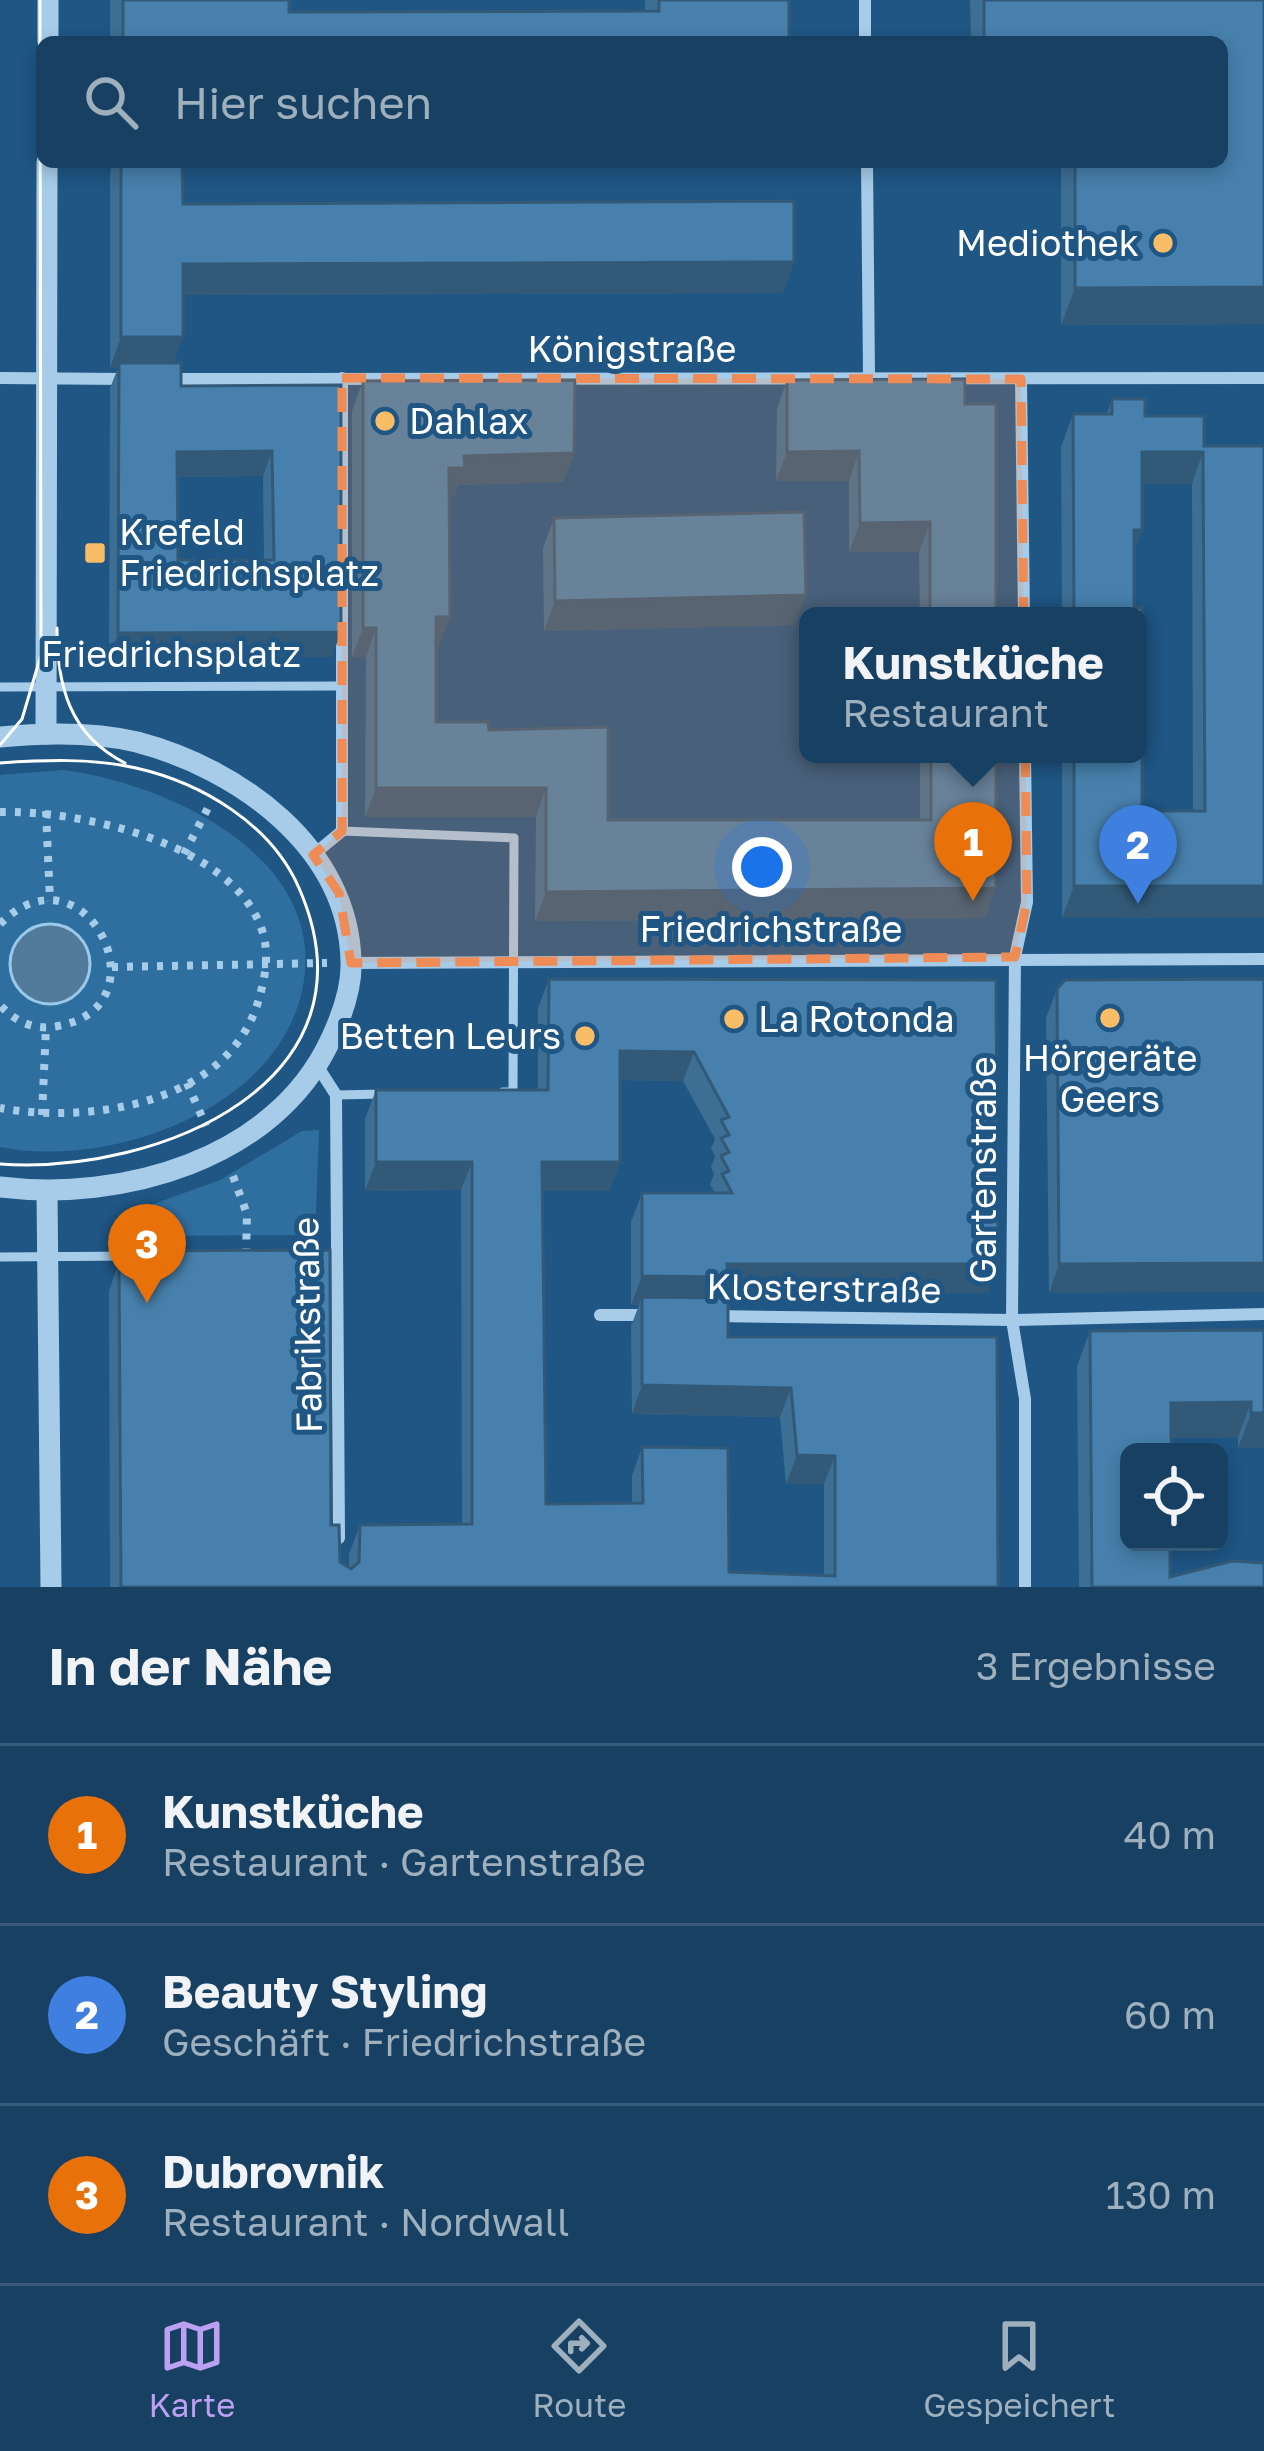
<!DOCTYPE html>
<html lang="de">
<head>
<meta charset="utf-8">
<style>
	:root { --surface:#174063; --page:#244b6c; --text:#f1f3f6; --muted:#9eafbe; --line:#365978; --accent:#bca0f2 }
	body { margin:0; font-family:"Golos Text",sans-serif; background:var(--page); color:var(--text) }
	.controls { position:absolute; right:36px; bottom:36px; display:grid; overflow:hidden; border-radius:18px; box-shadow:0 6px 18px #0003 }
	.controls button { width:108px; height:108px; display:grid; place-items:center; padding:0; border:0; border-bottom:3px solid var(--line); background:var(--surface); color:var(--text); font:60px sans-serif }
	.you { position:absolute; left:762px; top:867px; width:42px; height:42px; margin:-30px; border:9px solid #fff; border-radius:50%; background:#1a73e8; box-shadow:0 0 0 18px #1a73e833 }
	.badge { display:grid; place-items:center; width:78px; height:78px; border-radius:50%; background:var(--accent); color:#fff; font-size:39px; font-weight:700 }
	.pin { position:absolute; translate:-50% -99px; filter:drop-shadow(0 3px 6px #0008) }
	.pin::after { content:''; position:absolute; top:63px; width:42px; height:36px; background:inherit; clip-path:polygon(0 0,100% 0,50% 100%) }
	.popup { position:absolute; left:799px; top:607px; width:348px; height:156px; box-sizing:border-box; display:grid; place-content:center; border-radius:18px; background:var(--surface); filter:drop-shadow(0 3px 9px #0005); font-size:39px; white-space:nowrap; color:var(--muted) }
	.popup b { font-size:45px; color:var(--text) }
	.popup::after { content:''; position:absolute; left:50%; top:100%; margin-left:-24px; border:24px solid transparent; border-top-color:var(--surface) }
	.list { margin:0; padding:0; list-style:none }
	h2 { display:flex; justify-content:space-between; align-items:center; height:156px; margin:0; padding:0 48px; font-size:51px }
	h2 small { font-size:39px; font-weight:400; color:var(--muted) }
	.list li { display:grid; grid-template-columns:78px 1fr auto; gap:36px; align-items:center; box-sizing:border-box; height:180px; padding:0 48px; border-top:3px solid var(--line) }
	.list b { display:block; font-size:45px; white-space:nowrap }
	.list p { margin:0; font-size:39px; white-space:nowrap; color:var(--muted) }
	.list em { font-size:39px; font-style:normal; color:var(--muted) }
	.icon { flex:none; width:66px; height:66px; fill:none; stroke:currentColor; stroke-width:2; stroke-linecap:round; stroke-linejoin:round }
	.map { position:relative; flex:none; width:1264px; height:1587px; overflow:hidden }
	.search { position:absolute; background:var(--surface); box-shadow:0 6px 18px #0003; left:36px; right:36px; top:36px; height:132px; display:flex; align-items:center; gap:30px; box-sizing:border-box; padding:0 42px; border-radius:18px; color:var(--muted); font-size:45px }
	.sheet { height:696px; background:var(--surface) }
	nav { display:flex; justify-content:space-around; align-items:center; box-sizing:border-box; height:168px; border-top:3px solid var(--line); background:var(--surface); font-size:33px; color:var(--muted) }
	nav a { display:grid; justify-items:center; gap:6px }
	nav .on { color:var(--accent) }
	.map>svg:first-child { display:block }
	.green { fill:#2f6fa0 }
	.water { fill:#527a9b; stroke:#9ac9eb; stroke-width:3 }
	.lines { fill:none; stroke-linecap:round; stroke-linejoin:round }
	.path { stroke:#a6cce9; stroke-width:8; stroke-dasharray:6 9; stroke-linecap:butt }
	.service { stroke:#a6cce9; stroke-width:9 }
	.minor { stroke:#a6cce9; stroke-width:12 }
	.tertiary { stroke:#a6cce9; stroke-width:21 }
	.tram { stroke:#fff; stroke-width:3 }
	.wall { fill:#3d6e94; fill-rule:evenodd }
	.shaded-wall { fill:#325a78 }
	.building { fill:#4780ac; stroke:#325a78; stroke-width:3; fill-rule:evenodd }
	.marked { fill:#ef8b55; fill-opacity:0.2; stroke:#ef8b55; stroke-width:9; stroke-dasharray:24 15; stroke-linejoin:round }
	.poi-dot { fill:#f8bd66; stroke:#1f5684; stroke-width:4.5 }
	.labels { text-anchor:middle; stroke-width:10; stroke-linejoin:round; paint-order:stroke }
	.poi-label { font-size:36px; fill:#fff; stroke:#1f5684; text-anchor:start }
	.street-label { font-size:36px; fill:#fff; stroke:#1f5684 }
</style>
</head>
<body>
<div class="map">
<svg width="1264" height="1587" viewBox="0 0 1264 1587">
	<rect width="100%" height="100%" fill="#1f5684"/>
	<g class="green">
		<path d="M64,770C168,784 327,856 303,986C280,1110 110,1169 0,1147V775Z"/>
		<path d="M319,1130L315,1235L148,1236V1206L220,1180L302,1131Z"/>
	</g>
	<circle class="water" cx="50" cy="964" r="40"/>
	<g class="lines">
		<g class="path">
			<path d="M46,811L50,901"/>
			<path d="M0,812C79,810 233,843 262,930C270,954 265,979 258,1002C227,1105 88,1124 0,1108"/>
			<path d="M184,854L211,802"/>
			<path d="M0,924C85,839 168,1007 58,1026C35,1031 16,1022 0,1005"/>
			<path d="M112,967L327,963"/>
			<path d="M187,1083L206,1126"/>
			<path d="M42,1115L46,1028"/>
			<path d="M233,1176L247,1214L246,1255"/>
		</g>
		<g class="service">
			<path d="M0,687L342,686"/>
			<path d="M342,831L514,838L513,1092H503"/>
			<path d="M336,1095L384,1094"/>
			<path d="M0,1257L138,1256"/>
		</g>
		<g class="minor">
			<path d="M865,0V42"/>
			<path d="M867,162L869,376"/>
			<path d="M0,378L125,379"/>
			<path d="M169,379L1264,378"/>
			<path d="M1021,379L1024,616"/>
			<path d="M1025,754L1027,902L1015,957L1012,1320L1025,1399V1587"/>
			<path d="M313,855L342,831V378"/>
			<path d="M351,963L1264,959"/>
			<path d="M318,1067L336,1095L339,1538"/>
			<path d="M600,1315H647"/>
			<path d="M715,1316L1012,1320L1264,1314"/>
		</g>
		<g class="tertiary">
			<path d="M48,42V0"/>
			<path d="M46,734L47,162"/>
			<path d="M0,737C42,733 95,732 137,742C239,769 349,847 351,962C352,989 341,1018 330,1041C274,1160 121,1202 0,1187"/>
			<path d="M47,1193L51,1587"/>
		</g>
		<g class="tram">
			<path d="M57,628C57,687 70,735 125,763"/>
			<path d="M0,745L22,719L41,655L40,0"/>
			<path d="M0,763C44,760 93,758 136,768C202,783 271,824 299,888C384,1082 158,1175 0,1164"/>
		</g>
	</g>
	<g class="wall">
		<path d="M110,0H289V12L645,11V0H789V42H110Z"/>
		<path d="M970,0H1264V324L1061,325V162H1222V42H971Z"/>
		<path d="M113,162H121L183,204L783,293L183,295V337L173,363L181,386L341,385L332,657L109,658L110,388L118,368H110V172ZM263,476L264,560H178L177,477Z"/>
		<path d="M787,380L965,404L996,616H920L919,552H849V481H776L777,409Z"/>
		<path d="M363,381L574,453L563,482L458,485L454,497H449L450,617L439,646H436V722L489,730L608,820H920V754H996L985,918L535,921L536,817H365L366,657H352V411Z"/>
		<path d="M1112,399L1204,446L1264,918H1062V754H1138L1142,811H1193L1192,484H1142V530L1134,551V608L1138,616H1062L1061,447L1073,414H1107Z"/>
		<path d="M554,518L795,625L544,631L543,548Z"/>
		<path d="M549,979L996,980L988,1293L722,1292L720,1298L728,1337H997L998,1587H110L109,1291L119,1262H128L132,1251L331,1525L340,1562L349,1568V1554L360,1525L462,1524L461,1190L365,1191V1119L376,1090H538V1008ZM620,1080L683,1081L715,1139L711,1149L715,1156L711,1167L714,1174L710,1185L715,1193H642L631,1222V1305H639L631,1326L632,1414L780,1417L786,1484H824V1576L729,1572L642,1447L632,1476V1503L546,1504L542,1191H609L620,1162Z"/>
		<path d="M1264,979L1049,1293L1046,1018L1057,989Z"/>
		<path d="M1264,1330V1448H1238V1438H1171L1170,1577L1264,1587H1079L1077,1366L1090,1331Z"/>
	</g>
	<g class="shaded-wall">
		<path d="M794,262L783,293L172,295L183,264Z"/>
		<path d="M1264,287V324L1061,325L1075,288Z"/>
		<path d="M121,337H183L172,368L119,363L118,368H110Z"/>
		<path d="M272,451L263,476L168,477L177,452Z"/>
		<path d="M859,451L849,481H776L787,452Z"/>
		<path d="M1142,452H1203L1192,484H1130Z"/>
		<path d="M574,453L563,482L458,485L454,497H438L449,468L464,456Z"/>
		<path d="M930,522L919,552H849L860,523Z"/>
		<path d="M1134,530H1142L1130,562Z"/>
		<path d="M806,595L795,625L544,631L555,601Z"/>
		<path d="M436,617H450L439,646H425Z"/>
		<path d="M363,628H376L366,657H352Z"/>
		<path d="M341,632L332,657L109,658L118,633Z"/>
		<path d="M376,788H546L536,817H365Z"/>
		<path d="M1074,886H1264V918H1062Z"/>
		<path d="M996,888L985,918L535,921L546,892Z"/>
		<path d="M620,1051L694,1052L683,1081L609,1080Z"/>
		<path d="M376,1162H472L461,1190L365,1191Z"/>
		<path d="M542,1162H620L609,1191H531Z"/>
		<path d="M1264,1263V1292L1049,1293L1059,1264Z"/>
		<path d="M727,1264H998L988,1293L722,1292L717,1306L642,1297L639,1305H631L642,1276Z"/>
		<path d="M642,1385L791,1388L780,1417L632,1414Z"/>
		<path d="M1251,1402L1238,1438H1158L1171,1403Z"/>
		<path d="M1251,1413H1264V1448H1238Z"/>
		<path d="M797,1455L835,1456L824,1484H786Z"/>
	</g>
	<g class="building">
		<path d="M123,0H289V12L659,11V0H789V40L123,42Z"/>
		<path d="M984,0H1264V287L1075,288V162H1222V42H984Z"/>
		<path d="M121,162H182L183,204L794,201V262L183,264V337H121Z"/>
		<path d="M119,363H181V386L341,385V632L118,633ZM272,451L274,560H178L177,452Z"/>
		<path d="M965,379V404H996V616H930V522L860,523L859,451L787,452V380Z"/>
		<path d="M575,380L574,453L464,456L465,468H449L450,617H436V722H488L489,730L608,727V820H931V754H996V888L546,892V788H376V628H363V381Z"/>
		<path d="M1112,399H1145V416H1204V446H1264V886H1074V754H1138V727H1142V811H1205L1203,452H1142V530H1134V608L1142,607V650H1138V616H1074L1073,414H1112Z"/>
		<path d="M804,512L806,595L555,601L554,518Z"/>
		<path d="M549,979L996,980L998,1264H727L728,1277L642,1276V1193H732L722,1174L729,1171L721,1156L729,1152L721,1138L729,1135L721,1120L729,1117L694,1052L620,1051V1162H542L546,1504L643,1503L642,1447L728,1448L729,1572L835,1576V1456L797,1455L791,1388L642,1385V1297L728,1298V1337H997L998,1587H121L119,1262L132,1261V1251L330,1250L331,1525H339L340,1562L351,1569L359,1562L360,1525L472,1524V1162H376V1090H548Z"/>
		<path d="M1264,979V1263L1059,1264L1057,989L1065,980Z"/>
		<path d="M1264,1330V1413H1251V1402L1171,1403V1452H1129V1542H1170V1577L1232,1561L1264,1563V1587H1092L1090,1331Z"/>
	</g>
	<path class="marked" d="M342,378L1021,379L1027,902L1015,957L351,963L339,893L313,855L342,831Z"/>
	<g class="poi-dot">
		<circle cx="1163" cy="243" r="12"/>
		<circle cx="385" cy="421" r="12"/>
		<rect x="83" y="541" width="24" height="24" rx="6"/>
		<circle cx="1110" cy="1018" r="12"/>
		<circle cx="734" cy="1019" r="12"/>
		<circle cx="585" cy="1036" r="12"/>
	</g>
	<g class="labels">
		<g class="poi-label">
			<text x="1139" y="256" text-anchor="end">Mediothek</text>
			<text x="409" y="434">Dahlax</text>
			<text x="119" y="545">Krefeld<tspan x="119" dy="41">Friedrichsplatz</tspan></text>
			<text x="758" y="1032">La Rotonda</text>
			<text x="561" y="1049" text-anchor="end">Betten Leurs</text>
			<text x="1110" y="1071" text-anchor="middle">Hörgeräte<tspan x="1110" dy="41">Geers</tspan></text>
		</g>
		<g class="street-label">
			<text x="632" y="362">Königstraße</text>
			<text x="171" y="667">Friedrichsplatz</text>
			<text x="771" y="942">Friedrichstraße</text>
			<text transform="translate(983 1170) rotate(-90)" y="13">Gartenstraße</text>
			<text transform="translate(824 1288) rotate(1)" y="13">Klosterstraße</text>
			<text transform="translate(307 1325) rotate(-91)" y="13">Fabrikstraße</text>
		</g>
	</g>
</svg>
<div class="controls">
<button><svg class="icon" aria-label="locate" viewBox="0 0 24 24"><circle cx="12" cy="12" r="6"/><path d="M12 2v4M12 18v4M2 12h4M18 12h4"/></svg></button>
</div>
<div class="you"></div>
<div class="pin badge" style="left:973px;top:901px;background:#e8710a">1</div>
<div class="popup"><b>Kunstküche</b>Restaurant</div>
<div class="pin badge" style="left:1138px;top:904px;background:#3f7fe0">2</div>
<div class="pin badge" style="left:147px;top:1303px;background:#e8710a">3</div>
<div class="search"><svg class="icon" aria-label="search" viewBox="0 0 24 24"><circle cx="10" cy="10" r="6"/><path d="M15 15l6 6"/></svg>Hier suchen</div>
</div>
<section class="sheet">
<h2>In der Nähe<small>3 Ergebnisse</small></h2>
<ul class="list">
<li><span class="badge" style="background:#e8710a">1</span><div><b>Kunstküche</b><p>Restaurant · Gartenstraße</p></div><em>40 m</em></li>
<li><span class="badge" style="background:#3f7fe0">2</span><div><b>Beauty Styling</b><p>Geschäft · Friedrichstraße</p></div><em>60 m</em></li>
<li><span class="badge" style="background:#e8710a">3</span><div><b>Dubrovnik</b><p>Restaurant · Nordwall</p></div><em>130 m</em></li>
</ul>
</section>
<nav>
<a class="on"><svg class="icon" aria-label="map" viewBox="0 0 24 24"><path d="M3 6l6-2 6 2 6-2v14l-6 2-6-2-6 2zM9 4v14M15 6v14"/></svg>Karte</a>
<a><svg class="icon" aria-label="directions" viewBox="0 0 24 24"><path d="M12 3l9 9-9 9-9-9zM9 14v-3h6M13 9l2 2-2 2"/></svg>Route</a>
<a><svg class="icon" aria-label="saved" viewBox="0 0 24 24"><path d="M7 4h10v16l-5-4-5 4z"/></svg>Gespeichert</a>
</nav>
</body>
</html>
